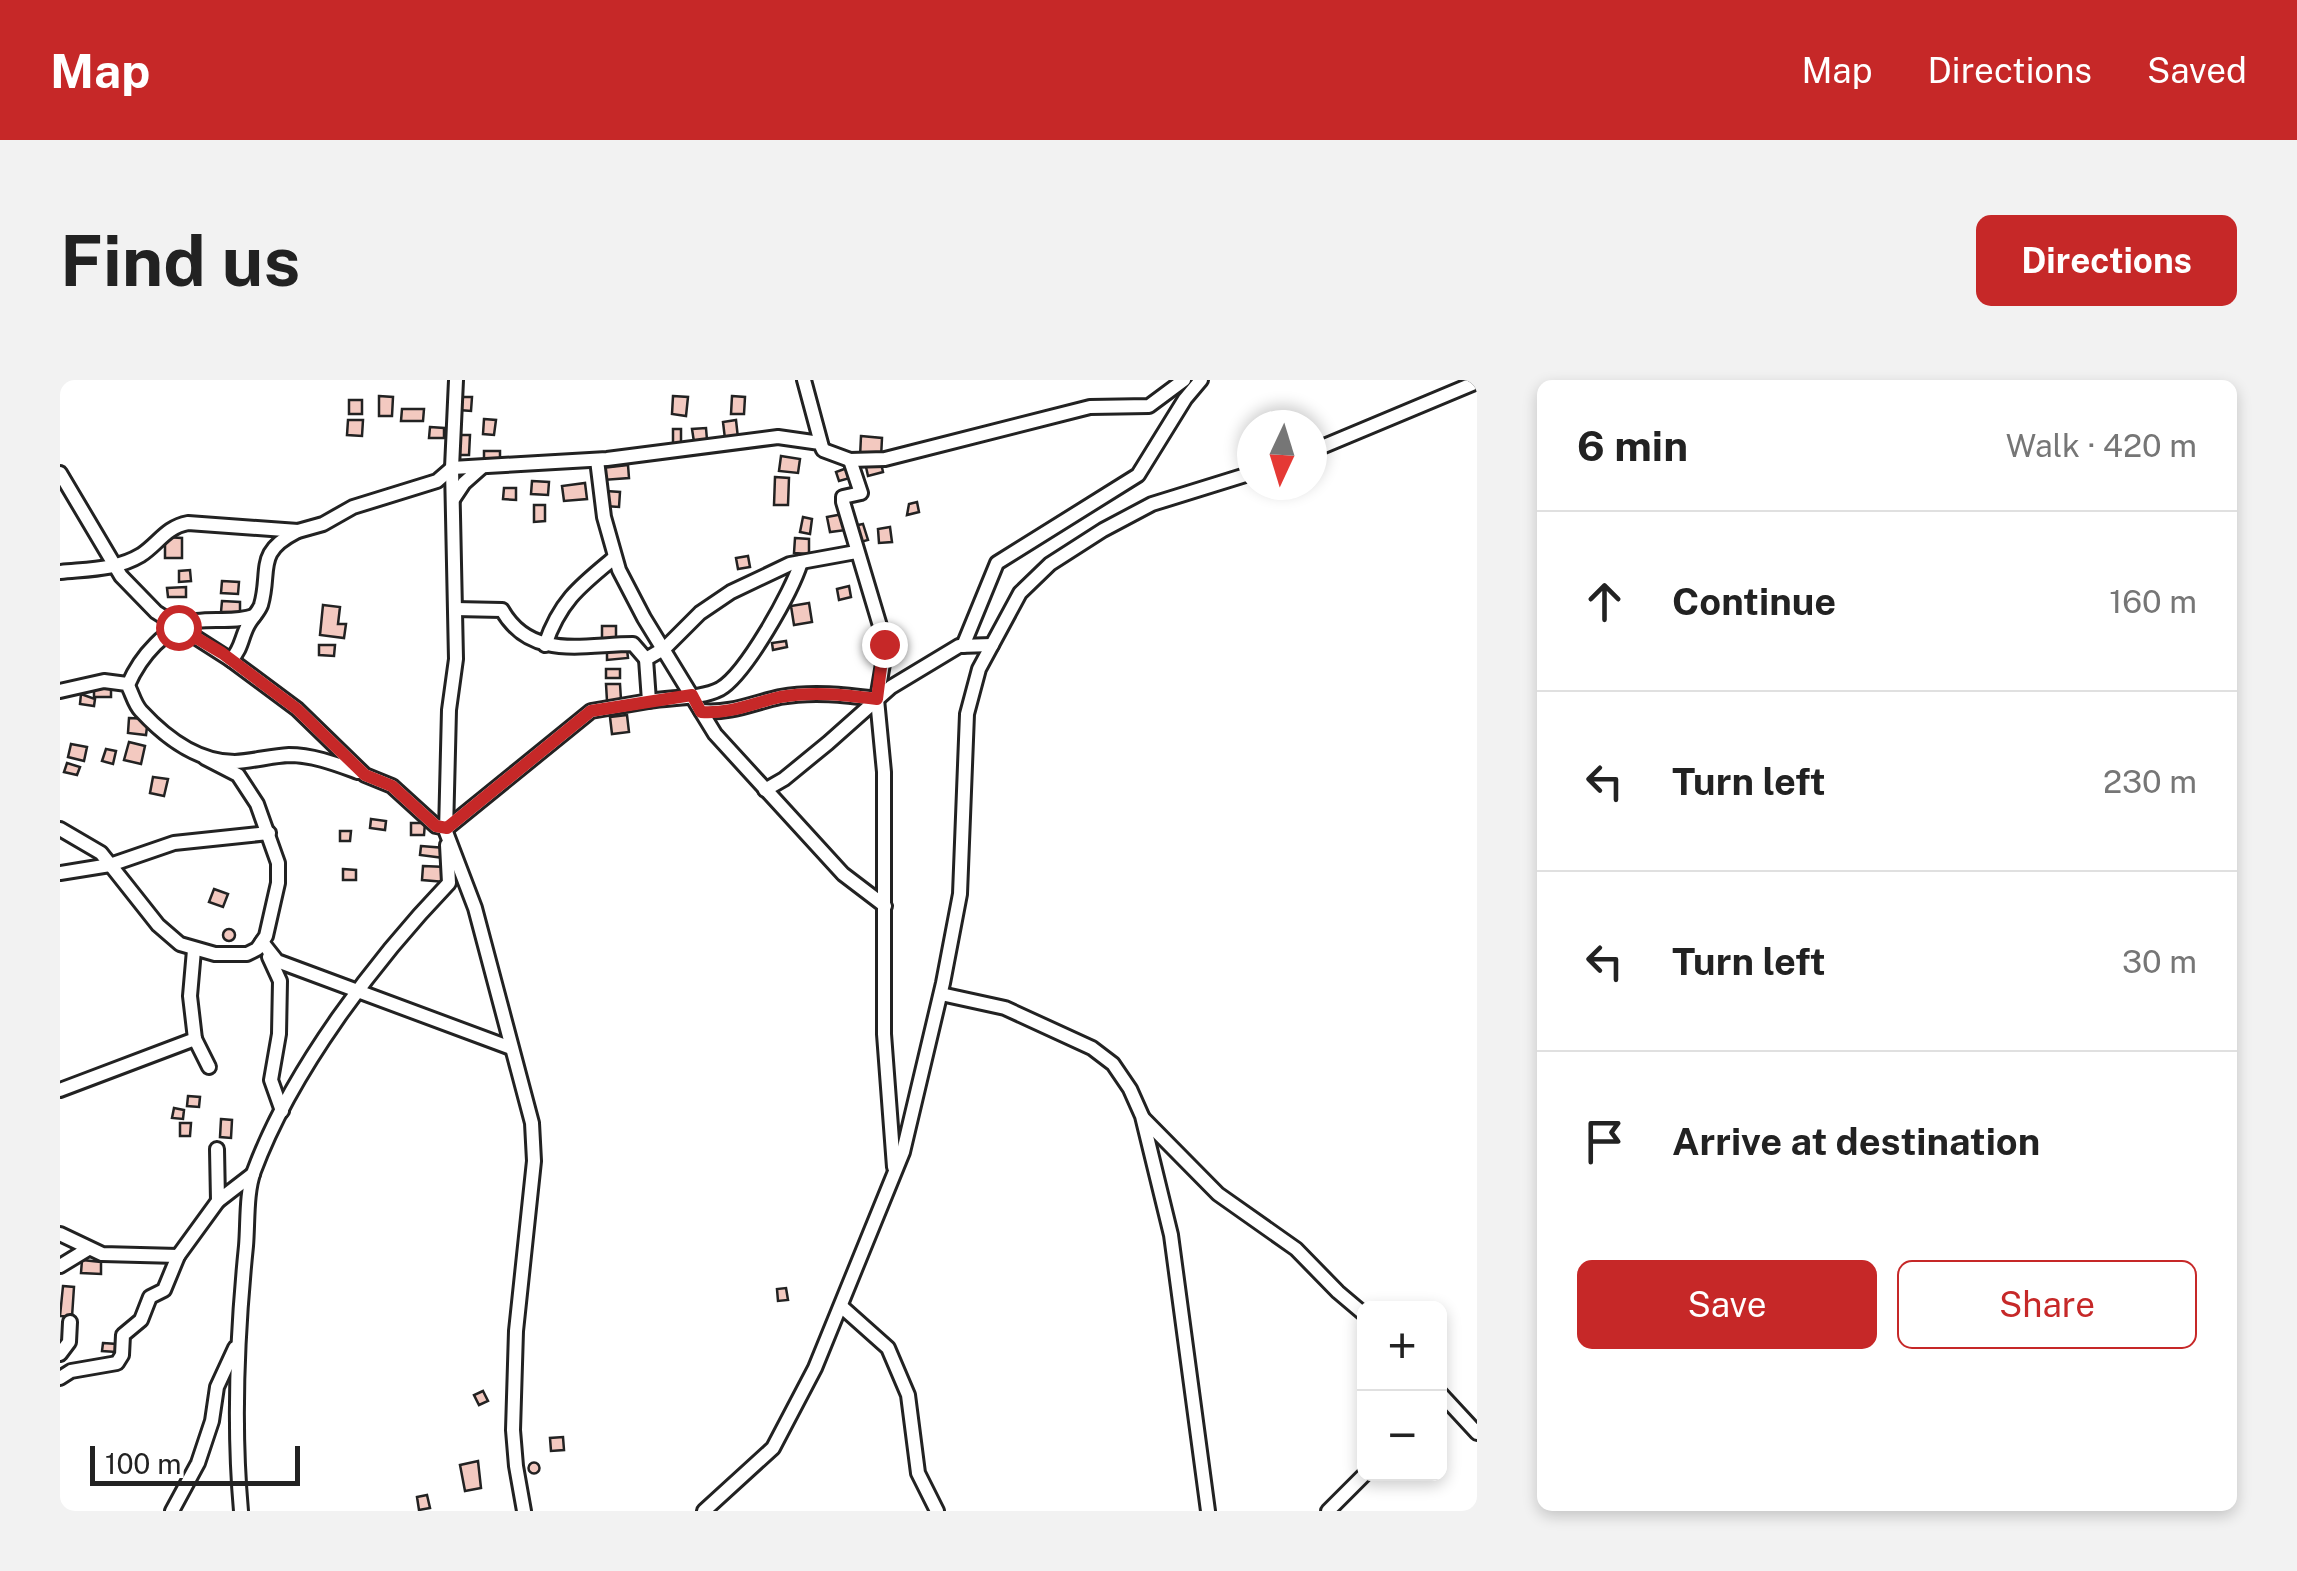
<!DOCTYPE html>
<html lang="en">
<head>
<meta charset="utf-8">
<style>
	:root { --surface:#fff; --page:#f2f2f2; --text:#222; --muted:#767676; --line:#e0e0e0; --accent:#c62828 }
	body { margin:0; font-family:"Public Sans",sans-serif; background:var(--page); color:var(--text) }
	.controls { position:absolute; right:30px; bottom:30px; display:grid; overflow:hidden; border-radius:15px; box-shadow:0 5px 15px #0003 }
	.controls button { width:90px; height:90px; display:grid; place-items:center; padding:0; border:0; border-bottom:2px solid var(--line); background:var(--surface); color:var(--text); font:50px sans-serif }
	.compass { position:absolute; left:1177px; top:30px; width:90px; height:90px; border-radius:50%; background:var(--surface); box-shadow:0 5px 15px #0003; rotate:184deg }
	.scale { position:absolute; left:30px; bottom:25px; width:210px; box-sizing:border-box; padding-left:10px; border:5px solid #222; border-top:0; font-size:28px; line-height:35px; white-space:nowrap; color:#222; -webkit-text-stroke:8px #fff; paint-order:stroke }
	.stop { position:absolute; width:30px; height:30px; margin:-22px; border:8px solid #c62828; border-radius:50%; background:#fff }
	.stop.end { background:#c62828; border-color:#fff; box-shadow:0 2px 10px #0008 }
	.list { margin:0; padding:0; list-style:none }
	h2 { display:flex; justify-content:space-between; align-items:center; height:130px; margin:0; padding:0 40px; font-size:42px }
	h2 small { font-size:32px; font-weight:400; color:var(--muted) }
	.list li { display:grid; grid-template-columns:65px 1fr auto; gap:30px; align-items:center; box-sizing:border-box; height:180px; padding:0 40px; border-top:2px solid var(--line) }
	.list b { display:block; font-size:38px; white-space:nowrap }
	.list em { font-size:32px; font-style:normal; color:var(--muted) }
	.actions { display:flex; gap:20px; padding:30px 40px }
	.actions a { flex:1; padding:22px 0; border:2px solid var(--accent); border-radius:15px; text-align:center; font-size:35px; color:var(--accent) }
	.actions .main { background:var(--accent); color:#fff }
	.icon { flex:none; width:55px; height:55px; fill:none; stroke:currentColor; stroke-width:2; stroke-linecap:round; stroke-linejoin:round }
	.map { position:relative; flex:none; width:1417px; height:1131px; overflow:hidden; border-radius:15px }
	header { display:flex; align-items:center; gap:60px; box-sizing:border-box; height:140px; padding:0 50px; background:var(--accent); color:#fff }
	header strong { font-size:48px }
	nav { display:flex; gap:55px; margin-inline-start:auto; font-size:35px }
	.intro { display:flex; align-items:center; justify-content:space-between; box-sizing:border-box; height:240px; padding:0 60px }
	h1 { margin:0; font-size:70px }
	.button { padding:25px 45px; border-radius:15px; background:var(--accent); color:#fff; font-size:35px; font-weight:700 }
	main { display:flex; gap:60px; padding:0 60px }
	aside { flex:1; background:var(--surface); border-radius:15px; box-shadow:0 5px 15px #0003 }
	.map>svg:first-child { display:block }
	.building { fill:#f3c9c0; stroke:#222; stroke-width:2.5 }
	.lines { fill:none; stroke-linecap:round; stroke-linejoin:round }
	.street-casing { stroke:#222; stroke-width:18 }
	.street { stroke:#fff; stroke-width:12 }
	.route { stroke:#c62828; stroke-width:12 }
</style>
</head>
<body>
<header>
<strong>Map</strong>
<nav><a>Map</a><a>Directions</a><a>Saved</a></nav>
</header>
<div class="intro"><h1>Find us</h1><a class="button">Directions</a></div>
<main>
<div class="map">
<svg width="1417" height="1131" viewBox="0 0 1417 1131">
	<rect width="100%" height="100%" fill="#fff"/>
	<g class="building">
		<path d="M319,16L333,17L332,36H319Z"/>
		<path d="M613,16L628,17L626,36L612,34Z"/>
		<path d="M672,16L685,17L684,34H671Z"/>
		<path d="M400,17H412L411,31L399,30Z"/>
		<rect x="289" y="20" width="13" height="14"/>
		<path d="M342,29H364L363,41H341Z"/>
		<path d="M424,39L436,40L434,55L423,54Z"/>
		<path d="M288,40H303L302,56L287,55Z"/>
		<path d="M676,40L678,58L665,59L663,42Z"/>
		<path d="M370,47L384,48V58H369Z"/>
		<path d="M646,48L647,60L634,62L632,49Z"/>
		<path d="M613,49H621V65L613,66Z"/>
		<path d="M397,55H410L409,75H396Z"/>
		<path d="M801,56L822,58L821,78L800,77Z"/>
		<rect x="424" y="71" width="16" height="14"/>
		<path d="M721,76L740,79L738,93L719,91Z"/>
		<path d="M821,83L823,92L808,96L806,87Z"/>
		<path d="M568,85L569,98L543,100L542,88Z"/>
		<path d="M787,88L790,98L779,101L776,92Z"/>
		<path d="M715,97L729,98L728,125H714Z"/>
		<path d="M472,101L489,102L488,115L471,114Z"/>
		<path d="M525,103L527,119L504,121L502,106Z"/>
		<path d="M444,108H456V120L443,119Z"/>
		<path d="M546,111L560,112L559,127L545,126Z"/>
		<path d="M857,122L859,132L847,135L849,124Z"/>
		<path d="M474,125H485V141L474,142Z"/>
		<path d="M783,134L786,150L770,152L767,137Z"/>
		<path d="M743,137L752,139L750,154L740,152Z"/>
		<path d="M803,144L808,160L797,163L793,146Z"/>
		<path d="M830,147L832,162L819,163L818,149Z"/>
		<path d="M105,157L122,158V178H105Z"/>
		<path d="M735,158L749,159V174L734,173Z"/>
		<path d="M688,176L690,187L678,189L676,178Z"/>
		<path d="M130,190L131,201L119,202V191Z"/>
		<path d="M162,201L179,202L178,214L161,213Z"/>
		<path d="M789,206L791,217L779,220L777,209Z"/>
		<path d="M126,207V217H108L107,208Z"/>
		<path d="M162,221L180,222V232H161Z"/>
		<path d="M749,223L752,242L734,245L731,226Z"/>
		<path d="M263,225L280,227L278,244H286L284,258L260,255Z"/>
		<rect x="542" y="246" width="14" height="16"/>
		<path d="M726,261L727,267L713,270L712,263Z"/>
		<path d="M259,265H275L274,276L259,275Z"/>
		<path d="M567,269L568,278L547,280V271Z"/>
		<rect x="546" y="289" width="14" height="9"/>
		<rect x="34" y="304" width="17" height="13"/>
		<path d="M546,304H560L561,320L547,321Z"/>
		<path d="M21,314L35,319L34,326L20,324Z"/>
		<path d="M567,335L569,352L552,354L550,337Z"/>
		<path d="M69,338L88,339L86,355L68,353Z"/>
		<path d="M69,362L85,366L81,384L64,380Z"/>
		<path d="M11,364L27,367L24,381L8,377Z"/>
		<path d="M46,369L56,371L53,384L42,381Z"/>
		<path d="M7,383L20,387L17,395L4,392Z"/>
		<path d="M93,397L108,399L104,416L90,413Z"/>
		<path d="M311,439L326,441L325,450L310,448Z"/>
		<path d="M351,443H365L364,455H351Z"/>
		<path d="M280,451H291L290,461H280Z"/>
		<path d="M361,466L385,468L384,478L360,475Z"/>
		<path d="M363,486L386,487L385,502L362,500Z"/>
		<path d="M283,489L296,490V500H283Z"/>
		<path d="M154,509L168,514L163,527L149,522Z"/>
		<circle cx="169" cy="555" r="6"/>
		<path d="M128,716L140,717L139,727L127,726Z"/>
		<path d="M114,728L124,730L123,739L112,738Z"/>
		<path d="M161,739L172,740L171,758L160,757Z"/>
		<path d="M120,743H131L130,756H120Z"/>
		<path d="M22,880L41,882V894L21,893Z"/>
		<path d="M3,906L14,907L12,937L0,936Z"/>
		<path d="M726,908L728,920L718,921L717,909Z"/>
		<path d="M43,963L57,964L56,972L42,971Z"/>
		<path d="M423,1011L428,1021L419,1025L414,1015Z"/>
		<path d="M503,1057L504,1070L491,1071L490,1058Z"/>
		<path d="M418,1081L421,1108L405,1111L400,1085Z"/>
		<circle cx="474" cy="1088" r="5.5"/>
		<path d="M367,1115L370,1128L359,1130L357,1117Z"/>
	</g>
	<g class="lines">
		<g class="street-casing">
			<g id="street">
				<path d="M396,0L392,88L396,279L389,330L386,452L415,528L472,743L474,781L456,951L453,1050L456,1086L464,1131"/>
				<path d="M744,0L762,67"/>
				<path d="M1252,71L1417,2"/>
				<path d="M537,80L544,137L559,190L584,238L655,354L783,494L825,526"/>
				<path d="M790,80L801,113L783,117V122L826,266L817,319L824,392V654L834,787"/>
				<path d="M0,93L61,196L96,232L171,280L237,329L305,395L332,406L376,446L387,448L531,331L589,321L586,279L605,268L640,233L671,212L730,184L796,172"/>
				<path d="M394,118L404,103L422,87"/>
				<path d="M0,192C28,189 56,190 81,175C98,164 106,147 128,143L238,151L263,144L293,127L377,101L392,88L547,79L718,57L760,63L763,70L790,80L825,79L1030,27L1089,26L1124,0"/>
				<path d="M395,229L442,230C471,281 525,264 573,264L586,279"/>
				<path d="M485,265C500,221 520,206 554,178"/>
				<path d="M903,266L937,183L1078,95L1125,19L1141,0"/>
				<path d="M171,280C182,268 181,258 188,245C192,237 198,233 201,225C211,190 195,173 236,152"/>
				<path d="M68,305C80,277 106,246 137,241C157,238 174,243 194,236"/>
				<path d="M0,311L44,301L67,304C72,312 74,324 81,331C105,357 137,382 175,382C193,381 211,376 229,375C253,375 276,384 298,392"/>
				<path d="M589,321C611,317 641,319 660,309C686,294 732,211 741,182"/>
				<path d="M641,331C670,334 693,323 720,317C753,311 785,315 817,319"/>
				<path d="M705,410L724,399L768,363L831,307L899,266L932,265"/>
				<path d="M0,449L41,473L98,545L120,564L155,574H187L197,569L206,556L218,503V483L197,424L178,395L145,378"/>
				<path d="M0,493L50,485L114,463L209,453"/>
				<path d="M202,562L217,581L451,668"/>
				<path d="M209,577L220,601L219,654L211,700L222,731"/>
				<path d="M881,614L945,628L1032,668L1053,684L1070,709L1082,736L1111,855L1148,1131"/>
				<path d="M135,659L149,687"/>
				<path d="M0,710L135,659L130,616L134,570"/>
				<path d="M1083,738L1158,814L1236,869L1278,912L1304,934"/>
				<path d="M157,769L158,821L193,794"/>
				<path d="M0,854L42,874L118,876L158,821"/>
				<path d="M0,886L28,869"/>
				<path d="M782,927L828,968L848,1015L858,1093L877,1131"/>
				<path d="M0,974L9,962L10,942"/>
				<path d="M0,998L11,991L57,983L62,975L63,955L81,940L90,917L104,910L118,876"/>
				<path d="M1380,1013L1417,1053"/>
				<path d="M112,1131L138,1083L152,1041L157,1007L175,968"/>
				<path d="M181,1131C173,1042 177,955 186,866C188,842 186,813 194,791C231,691 316,579 389,503L387,465"/>
				<path d="M644,1131L713,1068L755,988L843,772L883,603L900,514L907,334L919,289L960,213L990,184L1043,150L1092,124L1192,93"/>
				<path d="M1268,1131L1305,1094"/>
			</g>
		</g>
		<use href="#street" class="street"/>
	</g>
	<g class="lines">
		<path class="route" d="M118,247L162,273L237,329L305,395L332,406L376,446L387,448L531,331L632,315L641,332C670,334 693,323 720,317C753,311 785,315 817,319L824,264"/>
	</g>
</svg>
<div class="controls">
<button>+</button>
<button>−</button>
</div>
<svg class="compass" viewBox="-18 -18 36 36"><path d="M0-13l5 13h-10z" fill="#e53935"/><path d="M0 13l5-13h-10z" fill="#767676"/></svg>
<div class="scale">100 m</div>
<div class="stop" style="left:118px;top:247px"></div>
<div class="stop end" style="left:824px;top:264px"></div>
</div>
<aside>
<h2>6 min<small>Walk · 420 m</small></h2>
<ul class="list">
<li><svg class="icon" aria-label="ahead" viewBox="0 0 24 24"><path d="M12 20V5M6 11l6-6 6 6"/></svg><div><b>Continue</b></div><em>160 m</em></li>
<li><svg class="icon" aria-label="left" viewBox="0 0 24 24"><path d="M17 20v-9H6M10 6l-5 5 5 5"/></svg><div><b>Turn left</b></div><em>230 m</em></li>
<li><svg class="icon" aria-label="left" viewBox="0 0 24 24"><path d="M17 20v-9H6M10 6l-5 5 5 5"/></svg><div><b>Turn left</b></div><em>30 m</em></li>
<li><svg class="icon" aria-label="arrive" viewBox="0 0 24 24"><path d="M6 21V4h12l-3 4 3 4H6"/></svg><div><b>Arrive at destination</b></div></li>
</ul>
<div class="actions"><a class="main">Save</a><a>Share</a></div>
</aside>
</main>
</body>
</html>
